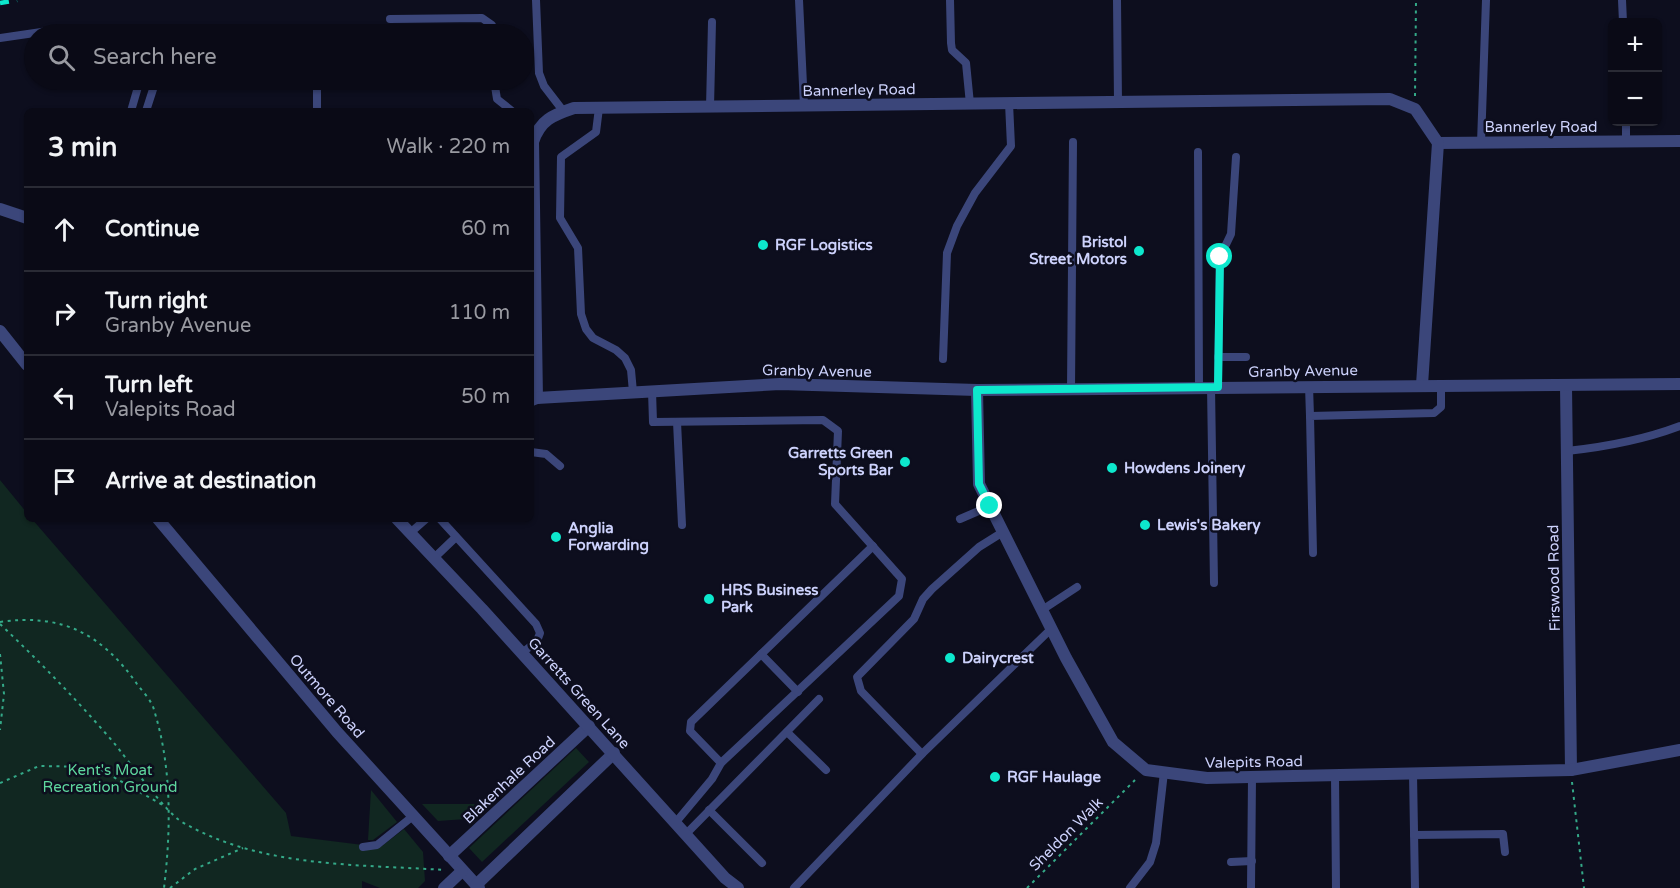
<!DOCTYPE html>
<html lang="en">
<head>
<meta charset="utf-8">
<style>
	:root { --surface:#0a0a16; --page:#13131f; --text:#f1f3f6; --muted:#999aa1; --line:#2a2b35 }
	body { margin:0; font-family:"Varela Round",sans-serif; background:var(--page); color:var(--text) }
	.controls { position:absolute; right:18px; top:18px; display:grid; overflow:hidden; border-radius:9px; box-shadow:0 2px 4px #0004 }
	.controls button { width:54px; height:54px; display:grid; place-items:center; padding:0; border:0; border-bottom:2px solid var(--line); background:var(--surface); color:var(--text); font:30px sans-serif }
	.stop { position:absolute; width:18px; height:18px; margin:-14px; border:4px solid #0de8cd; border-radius:50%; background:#fff }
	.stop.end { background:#0de8cd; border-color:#fff; box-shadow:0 2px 6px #0008 }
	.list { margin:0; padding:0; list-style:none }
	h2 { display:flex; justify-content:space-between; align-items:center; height:78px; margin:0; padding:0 24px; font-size:26px }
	h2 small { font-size:20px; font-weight:400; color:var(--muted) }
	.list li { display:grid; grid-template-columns:39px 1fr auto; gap:18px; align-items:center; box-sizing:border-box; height:84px; padding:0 24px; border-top:2px solid var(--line) }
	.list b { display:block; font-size:22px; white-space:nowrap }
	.list p { margin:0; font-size:20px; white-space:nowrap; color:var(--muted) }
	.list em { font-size:20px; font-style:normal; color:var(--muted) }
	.icon { flex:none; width:33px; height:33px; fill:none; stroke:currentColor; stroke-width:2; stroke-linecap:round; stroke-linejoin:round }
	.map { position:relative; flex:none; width:1680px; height:888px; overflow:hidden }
	.search { position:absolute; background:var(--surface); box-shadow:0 2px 4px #0004; left:24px; top:24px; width:510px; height:66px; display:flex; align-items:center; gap:15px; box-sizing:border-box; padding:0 21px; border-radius:33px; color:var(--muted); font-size:22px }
	.panel { position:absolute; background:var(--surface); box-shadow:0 2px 4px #0004; left:24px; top:108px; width:510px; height:414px; border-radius:9px }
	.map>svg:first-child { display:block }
	.green { fill:#112721 }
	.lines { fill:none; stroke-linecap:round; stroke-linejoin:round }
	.path { stroke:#34a988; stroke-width:2; stroke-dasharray:3 4.5; stroke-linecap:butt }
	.service { stroke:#3b467a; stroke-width:8 }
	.minor { stroke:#3b467a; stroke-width:12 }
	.tertiary { stroke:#3b467a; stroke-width:12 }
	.rail { stroke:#0de8cd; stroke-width:4.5; stroke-dasharray:9 8; stroke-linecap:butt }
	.route { stroke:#0de8cd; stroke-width:8 }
	.poi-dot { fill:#0de8cd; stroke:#0d0e1e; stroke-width:2 }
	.labels { text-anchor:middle; stroke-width:5; stroke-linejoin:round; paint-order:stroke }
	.street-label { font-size:15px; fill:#cdd2fc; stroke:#0d0e1e }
	.poi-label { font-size:15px; font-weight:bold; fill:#cdd2fc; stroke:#0d0e1e; text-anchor:start }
	.park-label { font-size:15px; fill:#5ed79e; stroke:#0d0e1e }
</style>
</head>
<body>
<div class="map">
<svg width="1680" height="888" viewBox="0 0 1680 888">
	<rect width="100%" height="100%" fill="#0d0e1e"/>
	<g class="green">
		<path d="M0,480L27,513V519H32L286,813L291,836L363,845V850L382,846L404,829L423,852L425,881L418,888H380L362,881V888H0Z"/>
		<path d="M576,748L589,762L482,862L469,848Z"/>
		<path d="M371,790L397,822L373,840H368Z"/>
		<path d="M475,804L466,819L438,821L422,804Z"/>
	</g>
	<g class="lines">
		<g class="path">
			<path d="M1415,96L1416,0"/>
			<path d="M0,622C62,613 102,634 137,684C143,692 152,701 154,710C172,767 171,830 164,888"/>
			<path d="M0,624C40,662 78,701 114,743C128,760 166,813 182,822C261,868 356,864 444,870"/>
			<path d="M0,654L4,694L0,730"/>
			<path d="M1572,782L1584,888"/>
			<path d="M0,783L39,766L96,767L166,807"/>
			<path d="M170,888L195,869L243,848"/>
			<path d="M1027,888L1135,780"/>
		</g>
		<g class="service">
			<path d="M536,0L539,73L544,86L564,112"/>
			<path d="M799,0L804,106"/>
			<path d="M950,0L951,43L952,50L966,63L970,104"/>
			<path d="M1117,0L1118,102"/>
			<path d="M1622,0L1623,22"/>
			<path d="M390,19L482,18L492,25L493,34"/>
			<path d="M317,28V34"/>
			<path d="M184,34H185"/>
			<path d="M0,38L55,30L78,34"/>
			<path d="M317,80V111"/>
			<path d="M494,80L497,99L512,111"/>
			<path d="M710,107L712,22"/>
			<path d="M599,108L596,132L561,157L560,218L578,248L581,314L586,329L593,338L616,350L625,358L631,370L633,392"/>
			<path d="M131,111L140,80"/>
			<path d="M146,111L156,80"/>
			<path d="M1626,122V142"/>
			<path d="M1481,143L1486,0"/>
			<path d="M1198,152L1199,387"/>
			<path d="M1218,357H1246"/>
			<path d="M943,359L947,253L957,226L975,193L1011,146L1009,103"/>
			<path d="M1309,386L1310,416"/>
			<path d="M1211,387L1214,583"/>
			<path d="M1218,387L1220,257L1231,234L1236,157"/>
			<path d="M1071,389L1073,142"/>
			<path d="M652,391L653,422L823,420L838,431L835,504L902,579L899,596L721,763L712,779L676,822"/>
			<path d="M677,422L682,525"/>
			<path d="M1567,451C1605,447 1643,440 1680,426"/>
			<path d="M531,452L546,454L560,466"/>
			<path d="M440,519L536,624L540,633L537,641L522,653"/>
			<path d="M960,519L990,506"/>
			<path d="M410,533L426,519"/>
			<path d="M1313,553L1310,416L1434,413L1441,407V385"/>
			<path d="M434,558L456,537"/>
			<path d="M1042,610L1077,587"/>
			<path d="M761,654L798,692"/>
			<path d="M787,732L826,770"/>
			<path d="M922,754L861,691L857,677L914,619L923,599L932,589L979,547L1003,532"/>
			<path d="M721,763L690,731L691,722L873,546"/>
			<path d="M1413,774L1415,888"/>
			<path d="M1335,775L1336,888"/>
			<path d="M709,810L762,863"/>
			<path d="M686,834L819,699"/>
			<path d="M1414,835L1503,834L1505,852"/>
			<path d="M363,847L377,845L413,816"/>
			<path d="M1231,862L1252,861"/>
			<path d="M794,888L922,754L1051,629"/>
			<path d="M1130,888L1150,862L1156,843L1164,772"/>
			<path d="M1251,888L1252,778"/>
		</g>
		<g class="minor">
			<path d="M1438,143L1680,141"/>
			<path d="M0,331L27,365"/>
			<path d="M1566,386L1571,770"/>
			<path d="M977,390L979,484L1066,658L1113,742L1146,770L1207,778L1571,770L1680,750"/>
			<path d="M537,398L533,142C540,120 553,115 574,108L1390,99L1415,109L1438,143L1422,385"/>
			<path d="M532,400L537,398L780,384L977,390L1680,384"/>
			<path d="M158,519L337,732L479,888"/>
			<path d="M449,856L589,726"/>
			<path d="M476,885L614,753"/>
			<path d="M444,888L462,871"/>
		</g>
		<g class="tertiary">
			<path d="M0,209L27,218"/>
			<path d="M397,519L482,609L725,878L738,888"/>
		</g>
		<path class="rail" d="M0,3L17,0"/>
	</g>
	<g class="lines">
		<path class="route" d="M990,506L979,484L977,390L1218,387L1220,257"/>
	</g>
	<g class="poi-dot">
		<circle cx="763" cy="245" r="6"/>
		<circle cx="1139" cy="251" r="6"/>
		<circle cx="905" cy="462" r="6"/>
		<circle cx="1112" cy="468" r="6"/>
		<circle cx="1145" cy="525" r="6"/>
		<circle cx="556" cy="537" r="6"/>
		<circle cx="709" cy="599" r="6"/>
		<circle cx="950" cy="658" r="6"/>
		<circle cx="995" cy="777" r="6"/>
	</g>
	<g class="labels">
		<g class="street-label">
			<text transform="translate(859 90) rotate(-1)" y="5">Bannerley Road</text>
			<text x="1541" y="132">Bannerley Road</text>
			<text transform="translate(817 371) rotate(1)" y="5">Granby Avenue</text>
			<text transform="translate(1303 371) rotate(-1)" y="5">Granby Avenue</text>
			<text transform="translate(1554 578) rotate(-91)" y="5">Firswood Road</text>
			<text transform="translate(579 693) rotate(48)" y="5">Garretts Green Lane</text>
			<text transform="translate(327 696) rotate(49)" y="5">Outmore Road</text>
			<text transform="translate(1254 762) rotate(-1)" y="5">Valepits Road</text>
			<text transform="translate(509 780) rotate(-43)" y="5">Blakenhale Road</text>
			<text transform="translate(1066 834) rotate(-45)" y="5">Sheldon Walk</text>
		</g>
		<g class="poi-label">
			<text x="1127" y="247" text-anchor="end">Bristol<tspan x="1127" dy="17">Street Motors</tspan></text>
			<text x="775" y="250">RGF Logistics</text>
			<text x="893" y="458" text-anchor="end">Garretts Green<tspan x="893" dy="17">Sports Bar</tspan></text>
			<text x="1124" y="473">Howdens Joinery</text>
			<text x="1157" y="530">Lewis's Bakery</text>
			<text x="568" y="533">Anglia<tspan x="568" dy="17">Forwarding</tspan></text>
			<text x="721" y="595">HRS Business<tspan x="721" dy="17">Park</tspan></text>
			<text x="962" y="663">Dairycrest</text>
			<text x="1007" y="782">RGF Haulage</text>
		</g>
		<g class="park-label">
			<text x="110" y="775">Kent's Moat<tspan x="110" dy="17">Recreation Ground</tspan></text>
		</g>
	</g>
</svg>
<div class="controls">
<button>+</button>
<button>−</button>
</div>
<div class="stop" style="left:1220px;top:257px"></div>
<div class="stop end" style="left:990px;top:506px"></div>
<div class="search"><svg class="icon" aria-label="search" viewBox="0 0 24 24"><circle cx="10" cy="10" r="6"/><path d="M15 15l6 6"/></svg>Search here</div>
<section class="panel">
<h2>3 min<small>Walk · 220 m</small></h2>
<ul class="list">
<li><svg class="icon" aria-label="ahead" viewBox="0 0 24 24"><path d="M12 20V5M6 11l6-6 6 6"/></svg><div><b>Continue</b></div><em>60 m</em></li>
<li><svg class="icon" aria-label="right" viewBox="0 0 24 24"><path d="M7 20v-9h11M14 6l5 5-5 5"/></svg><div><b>Turn right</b><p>Granby Avenue</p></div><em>110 m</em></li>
<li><svg class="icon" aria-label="left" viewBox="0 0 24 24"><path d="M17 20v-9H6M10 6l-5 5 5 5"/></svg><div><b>Turn left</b><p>Valepits Road</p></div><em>50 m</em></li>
<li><svg class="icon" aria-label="arrive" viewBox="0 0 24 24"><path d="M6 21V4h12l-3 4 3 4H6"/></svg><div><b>Arrive at destination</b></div></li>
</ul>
</section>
</div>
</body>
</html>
